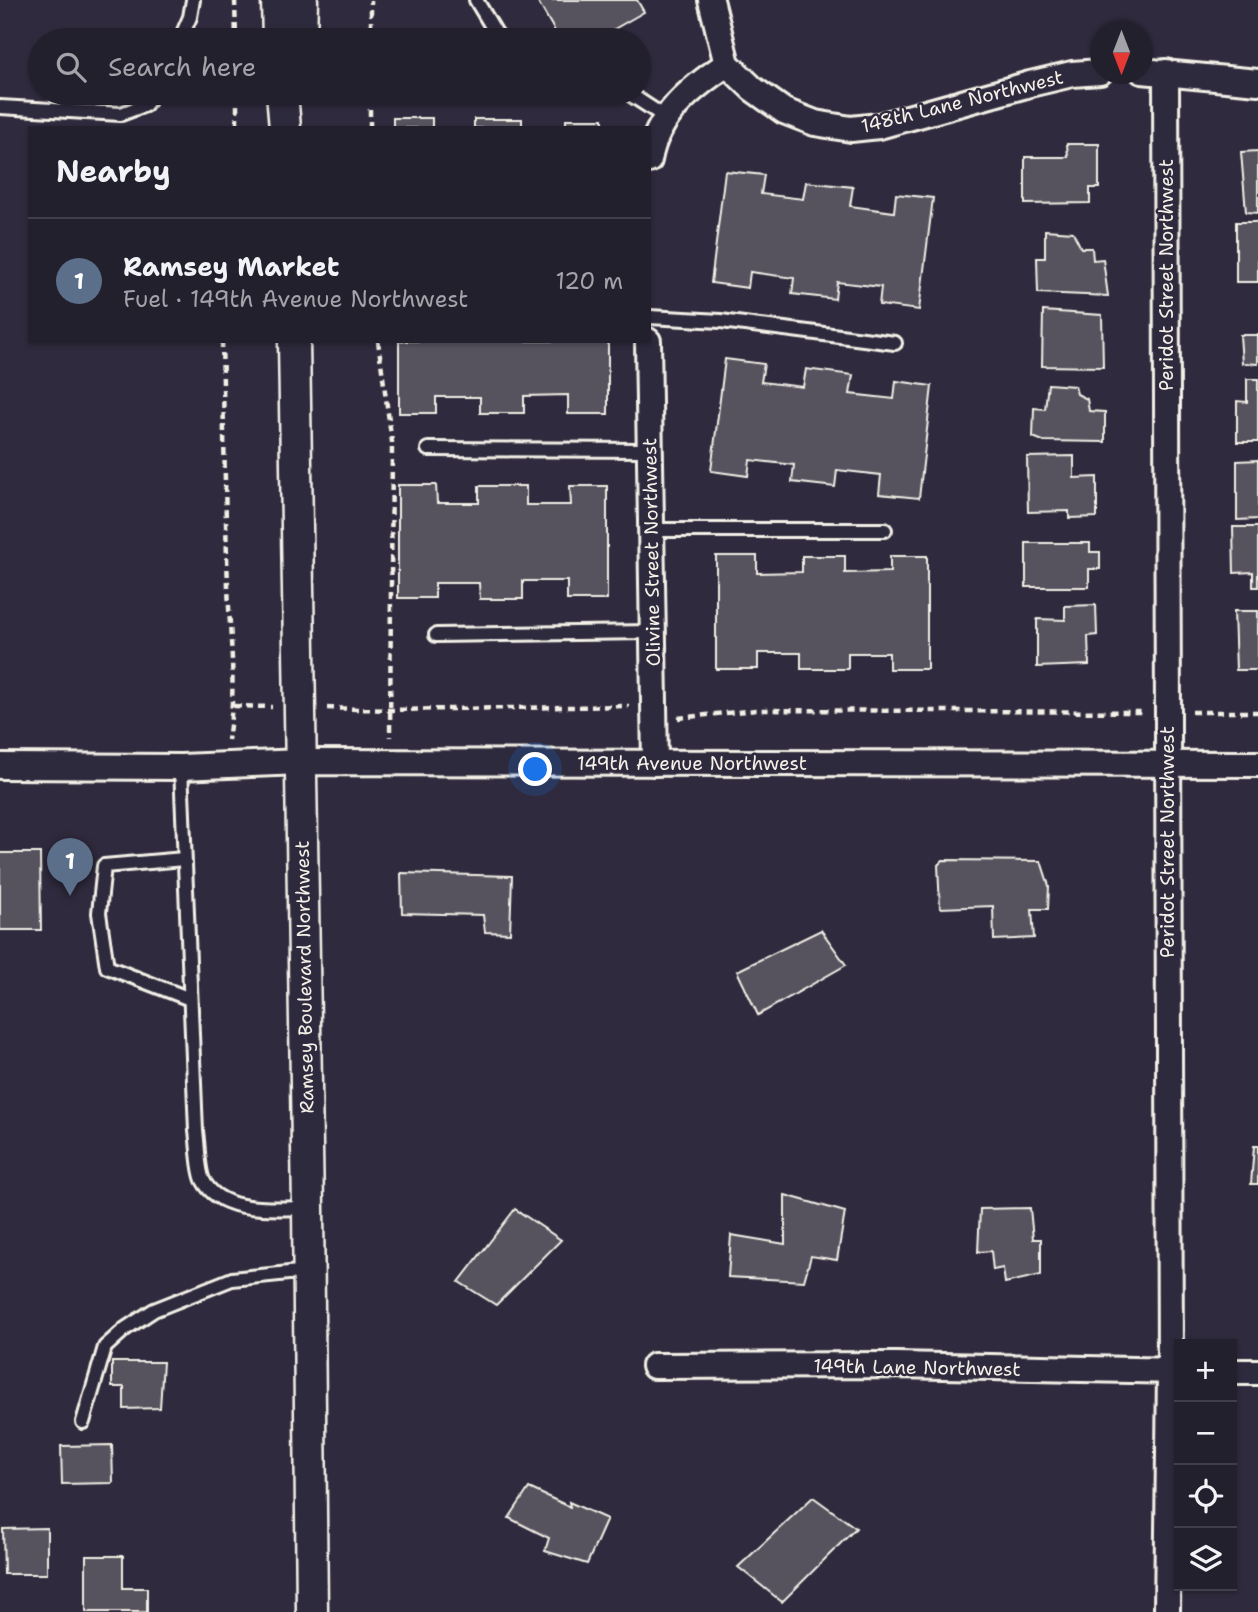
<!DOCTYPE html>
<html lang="en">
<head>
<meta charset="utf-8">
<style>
	:root { --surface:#23202e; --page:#2b2836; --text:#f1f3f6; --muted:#a3a3aa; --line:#403e4a; --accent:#ea580c }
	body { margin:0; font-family:"Shantell Sans",sans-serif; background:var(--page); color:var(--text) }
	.controls { position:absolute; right:21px; bottom:21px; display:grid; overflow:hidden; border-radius:0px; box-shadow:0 2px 5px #0004 }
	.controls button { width:63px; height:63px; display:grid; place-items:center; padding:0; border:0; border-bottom:2px solid var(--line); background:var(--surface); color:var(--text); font:35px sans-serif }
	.compass { position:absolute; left:1090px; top:21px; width:63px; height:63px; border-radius:50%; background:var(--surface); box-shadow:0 2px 5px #0004; rotate:180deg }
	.you { position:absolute; left:536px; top:770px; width:24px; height:24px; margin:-18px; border:5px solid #fff; border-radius:50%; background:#1a73e8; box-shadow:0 0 0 10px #1a73e833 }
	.badge { display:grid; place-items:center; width:46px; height:46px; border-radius:50%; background:var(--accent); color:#fff; font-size:23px; font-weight:700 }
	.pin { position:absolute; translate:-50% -58px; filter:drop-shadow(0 2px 4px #0008) }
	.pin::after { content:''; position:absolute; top:37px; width:24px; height:21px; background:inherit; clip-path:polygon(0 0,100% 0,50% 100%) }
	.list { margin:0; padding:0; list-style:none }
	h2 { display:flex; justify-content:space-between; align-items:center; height:91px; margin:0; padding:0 28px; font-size:30px }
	h2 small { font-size:23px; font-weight:400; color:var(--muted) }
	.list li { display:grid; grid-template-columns:46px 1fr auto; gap:21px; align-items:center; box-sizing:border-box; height:126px; padding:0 28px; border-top:2px solid var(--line) }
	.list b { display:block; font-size:26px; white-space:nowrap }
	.list p { margin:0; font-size:23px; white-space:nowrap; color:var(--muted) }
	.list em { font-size:23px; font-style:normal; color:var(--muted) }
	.icon { flex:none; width:38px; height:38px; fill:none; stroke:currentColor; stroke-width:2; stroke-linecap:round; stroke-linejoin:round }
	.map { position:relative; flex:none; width:1258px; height:1612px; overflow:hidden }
	.search { position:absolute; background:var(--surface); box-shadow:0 2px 5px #0004; left:28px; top:28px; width:623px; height:77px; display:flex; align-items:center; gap:18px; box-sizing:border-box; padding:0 24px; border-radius:38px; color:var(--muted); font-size:26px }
	.panel { position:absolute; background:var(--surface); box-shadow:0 2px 5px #0004; left:28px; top:126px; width:623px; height:217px; border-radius:0px }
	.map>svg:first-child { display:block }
	.building { fill:#56525f; stroke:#f4f1e8; stroke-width:2 }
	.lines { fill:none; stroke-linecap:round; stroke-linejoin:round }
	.service-casing { stroke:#f4f1e8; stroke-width:18 }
	.minor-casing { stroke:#f4f1e8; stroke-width:30 }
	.tertiary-casing { stroke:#f4f1e8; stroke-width:35 }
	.path { stroke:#f4f1e8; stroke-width:4.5; stroke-dasharray:7 5; stroke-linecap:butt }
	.service { stroke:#2f2a3d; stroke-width:12 }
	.minor { stroke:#2f2a3d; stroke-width:24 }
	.tertiary { stroke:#2f2a3d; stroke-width:30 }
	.labels { text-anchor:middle; stroke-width:5; stroke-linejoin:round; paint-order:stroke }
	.street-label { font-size:19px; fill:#f4f1e8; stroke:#2f2a3d }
</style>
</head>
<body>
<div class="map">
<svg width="1258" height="1612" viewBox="0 0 1258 1612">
	<rect width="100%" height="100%" fill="#2f2a3d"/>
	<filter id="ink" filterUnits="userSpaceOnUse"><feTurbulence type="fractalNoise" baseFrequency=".0143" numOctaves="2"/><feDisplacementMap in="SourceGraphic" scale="14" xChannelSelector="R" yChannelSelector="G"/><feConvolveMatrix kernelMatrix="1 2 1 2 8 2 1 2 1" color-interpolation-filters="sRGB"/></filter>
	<g filter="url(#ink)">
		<g class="building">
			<path d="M537,0H637L644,12L595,40H560Z"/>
			<rect x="393" y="118" width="39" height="10"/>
			<rect x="474" y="119" width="48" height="9"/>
			<rect x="566" y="119" width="37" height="9"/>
			<path d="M1067,144H1099V188H1090V203L1025,204V157H1068Z"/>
			<path d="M1258,151V213L1246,212L1241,152Z"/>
			<path d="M725,171L764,175L761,194L803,199L806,182L853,187L850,206L894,212L896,194L933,198L919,310L879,305L881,287L837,282L835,299L792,294L794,278L750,272L748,288L711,283Z"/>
			<rect x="1236" y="222" width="22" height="60"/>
			<path d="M1045,230L1073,232L1081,248H1092L1093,260L1103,259L1108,296L1038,293L1037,258H1045Z"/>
			<path d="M1043,311L1102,315L1103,367L1042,366Z"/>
			<path d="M1240,335H1258V364L1242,363Z"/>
			<path d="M399,341H608V414H568V395L524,396V413H480V397H436V413H399Z"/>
			<path d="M725,359L764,364L761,382L803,387L806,369L853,375L850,394L894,399L896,381L932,386L919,498L879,494L881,475L837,470L835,487L792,482L794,465L750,460L748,476L711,471Z"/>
			<path d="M1247,379H1258V442H1237V401L1247,402Z"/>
			<path d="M1048,384L1075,386L1077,394L1087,399L1089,411L1105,412V442L1043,441L1033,437L1034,408L1045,409Z"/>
			<path d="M1074,456V478L1097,477V517L1069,518V511L1028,512L1027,457Z"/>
			<path d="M1258,460V519L1237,520V461Z"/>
			<path d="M398,485H436L437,503H479V486H526V505H571L570,486H607V600H567V581H523V599H480L479,583H435V598H398Z"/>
			<path d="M1233,527H1258V587H1253V572L1234,573Z"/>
			<path d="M1026,543H1090V552H1100V569H1089V587H1026Z"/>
			<path d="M716,556H757V573L802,572V556H845V573L890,572V556H927V669H889V653H848V669H801V653H758V669H716Z"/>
			<path d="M1096,605L1097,635L1088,636L1089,665L1037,667V619L1065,620V606Z"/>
			<path d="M1234,611H1258V670H1236Z"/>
			<path d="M0,853H40L41,930H0Z"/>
			<path d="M943,860L1041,861L1049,886L1048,909H1032L1034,938L994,940L993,906L940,908L938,865Z"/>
			<path d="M401,873L512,876L510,933L485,932L483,915L402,913Z"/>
			<path d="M821,930L846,965L758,1015L737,971Z"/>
			<path d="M1254,1146H1258V1184H1251Z"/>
			<path d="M785,1195L845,1212L837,1260L811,1256L804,1281L728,1277L731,1235L785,1244Z"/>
			<path d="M1030,1208L1033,1239H1041V1275L1005,1283L1003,1268L993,1270L991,1251L978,1252L980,1209Z"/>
			<path d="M515,1209L561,1240L496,1305L459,1282Z"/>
			<path d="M112,1362H163L160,1408L124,1409V1387H112Z"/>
			<path d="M112,1445L113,1483L62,1484L61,1446Z"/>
			<path d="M529,1488L570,1507L569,1502L607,1519L587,1564L545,1551L549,1538L509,1518Z"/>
			<path d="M813,1497L856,1528L782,1602L738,1567Z"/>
			<path d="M47,1528V1574H4L3,1529Z"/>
			<path d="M86,1556H123V1588H147V1612H86Z"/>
		</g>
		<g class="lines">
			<g class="service-casing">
				<g id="service">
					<path d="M476,0L500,40"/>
					<path d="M180,40L190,17L193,0"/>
					<path d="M628,93L665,117"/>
					<path d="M0,107L121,114L145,105L154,93"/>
					<path d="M649,317L721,321L895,343"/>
					<path d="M428,449L650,450"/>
					<path d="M650,530H885"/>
					<path d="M436,635L652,632"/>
					<path d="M181,767L196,1131C198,1144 198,1169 203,1180C221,1215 275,1208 308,1208"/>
					<path d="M184,859L104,866L99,913L107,967L190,999"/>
					<path d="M83,1422L105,1347L125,1329L154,1310L232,1279L308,1271"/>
				</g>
			</g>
			<g class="minor-casing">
				<g id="minor">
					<path d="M711,0L727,64L753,89L784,111L815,123L851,129L879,126L1030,84L1072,74L1100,72"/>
					<path d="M1142,71L1258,82"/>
					<path d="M1166,72L1170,1371L1167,1612"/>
					<path d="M649,160C657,115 691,88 727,64"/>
					<path d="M648,341L655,763"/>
					<path d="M0,766L181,767L301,762L1258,764"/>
					<path d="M654,1366L896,1365L1179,1371"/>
					<path d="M1232,1372H1258"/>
				</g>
			</g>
			<g class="tertiary-casing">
				<g id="tertiary">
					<path d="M277,0L278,40"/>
					<path d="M301,40L302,0"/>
					<path d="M282,93L285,128"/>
					<path d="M294,341L308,1208L312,1612"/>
				</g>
			</g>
			<g class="path">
				<path d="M235,0L236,40"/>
				<path d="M371,40V0"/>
				<path d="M237,93V128"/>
				<path d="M370,128V93"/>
				<path d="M222,341C224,423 225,505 228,586C230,642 237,684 228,740"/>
				<path d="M378,341L392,442L390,737"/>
				<path d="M234,706L272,707"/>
				<path d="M327,708L390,710L629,706"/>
				<path d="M1192,712H1258"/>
				<path d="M678,718L756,710L1145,712"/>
			</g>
			<use href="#service" class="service"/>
			<use href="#minor" class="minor"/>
			<use href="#tertiary" class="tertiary"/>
		</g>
	</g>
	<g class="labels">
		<g class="street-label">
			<text transform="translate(962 101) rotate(-14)" y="7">148th Lane Northwest</text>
			<text transform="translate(1166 275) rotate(-90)" y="7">Peridot Street Northwest</text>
			<text transform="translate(651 552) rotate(-91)" y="7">Olivine Street Northwest</text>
			<text x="692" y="770">149th Avenue Northwest</text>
			<text transform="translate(1167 842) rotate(-90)" y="7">Peridot Street Northwest</text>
			<text transform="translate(304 977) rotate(-91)" y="7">Ramsey Boulevard Northwest</text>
			<text transform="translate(917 1367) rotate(1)" y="7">149th Lane Northwest</text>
		</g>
	</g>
</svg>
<div class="controls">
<button>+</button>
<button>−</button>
<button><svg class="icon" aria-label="locate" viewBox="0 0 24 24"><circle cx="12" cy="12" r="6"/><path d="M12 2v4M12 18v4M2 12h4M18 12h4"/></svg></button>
<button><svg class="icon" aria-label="layers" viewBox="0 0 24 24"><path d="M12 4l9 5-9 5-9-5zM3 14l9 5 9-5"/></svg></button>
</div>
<svg class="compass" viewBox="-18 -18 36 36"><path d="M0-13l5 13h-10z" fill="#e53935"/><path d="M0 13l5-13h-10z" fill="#a3a3aa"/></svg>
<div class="you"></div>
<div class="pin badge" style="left:70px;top:896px;background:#5c6f8a">1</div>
<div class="search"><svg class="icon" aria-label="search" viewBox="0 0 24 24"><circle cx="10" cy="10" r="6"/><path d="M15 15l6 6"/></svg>Search here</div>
<section class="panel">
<h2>Nearby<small></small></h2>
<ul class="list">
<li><span class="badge" style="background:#5c6f8a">1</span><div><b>Ramsey Market</b><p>Fuel · 149th Avenue Northwest</p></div><em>120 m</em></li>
</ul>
</section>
</div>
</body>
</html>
